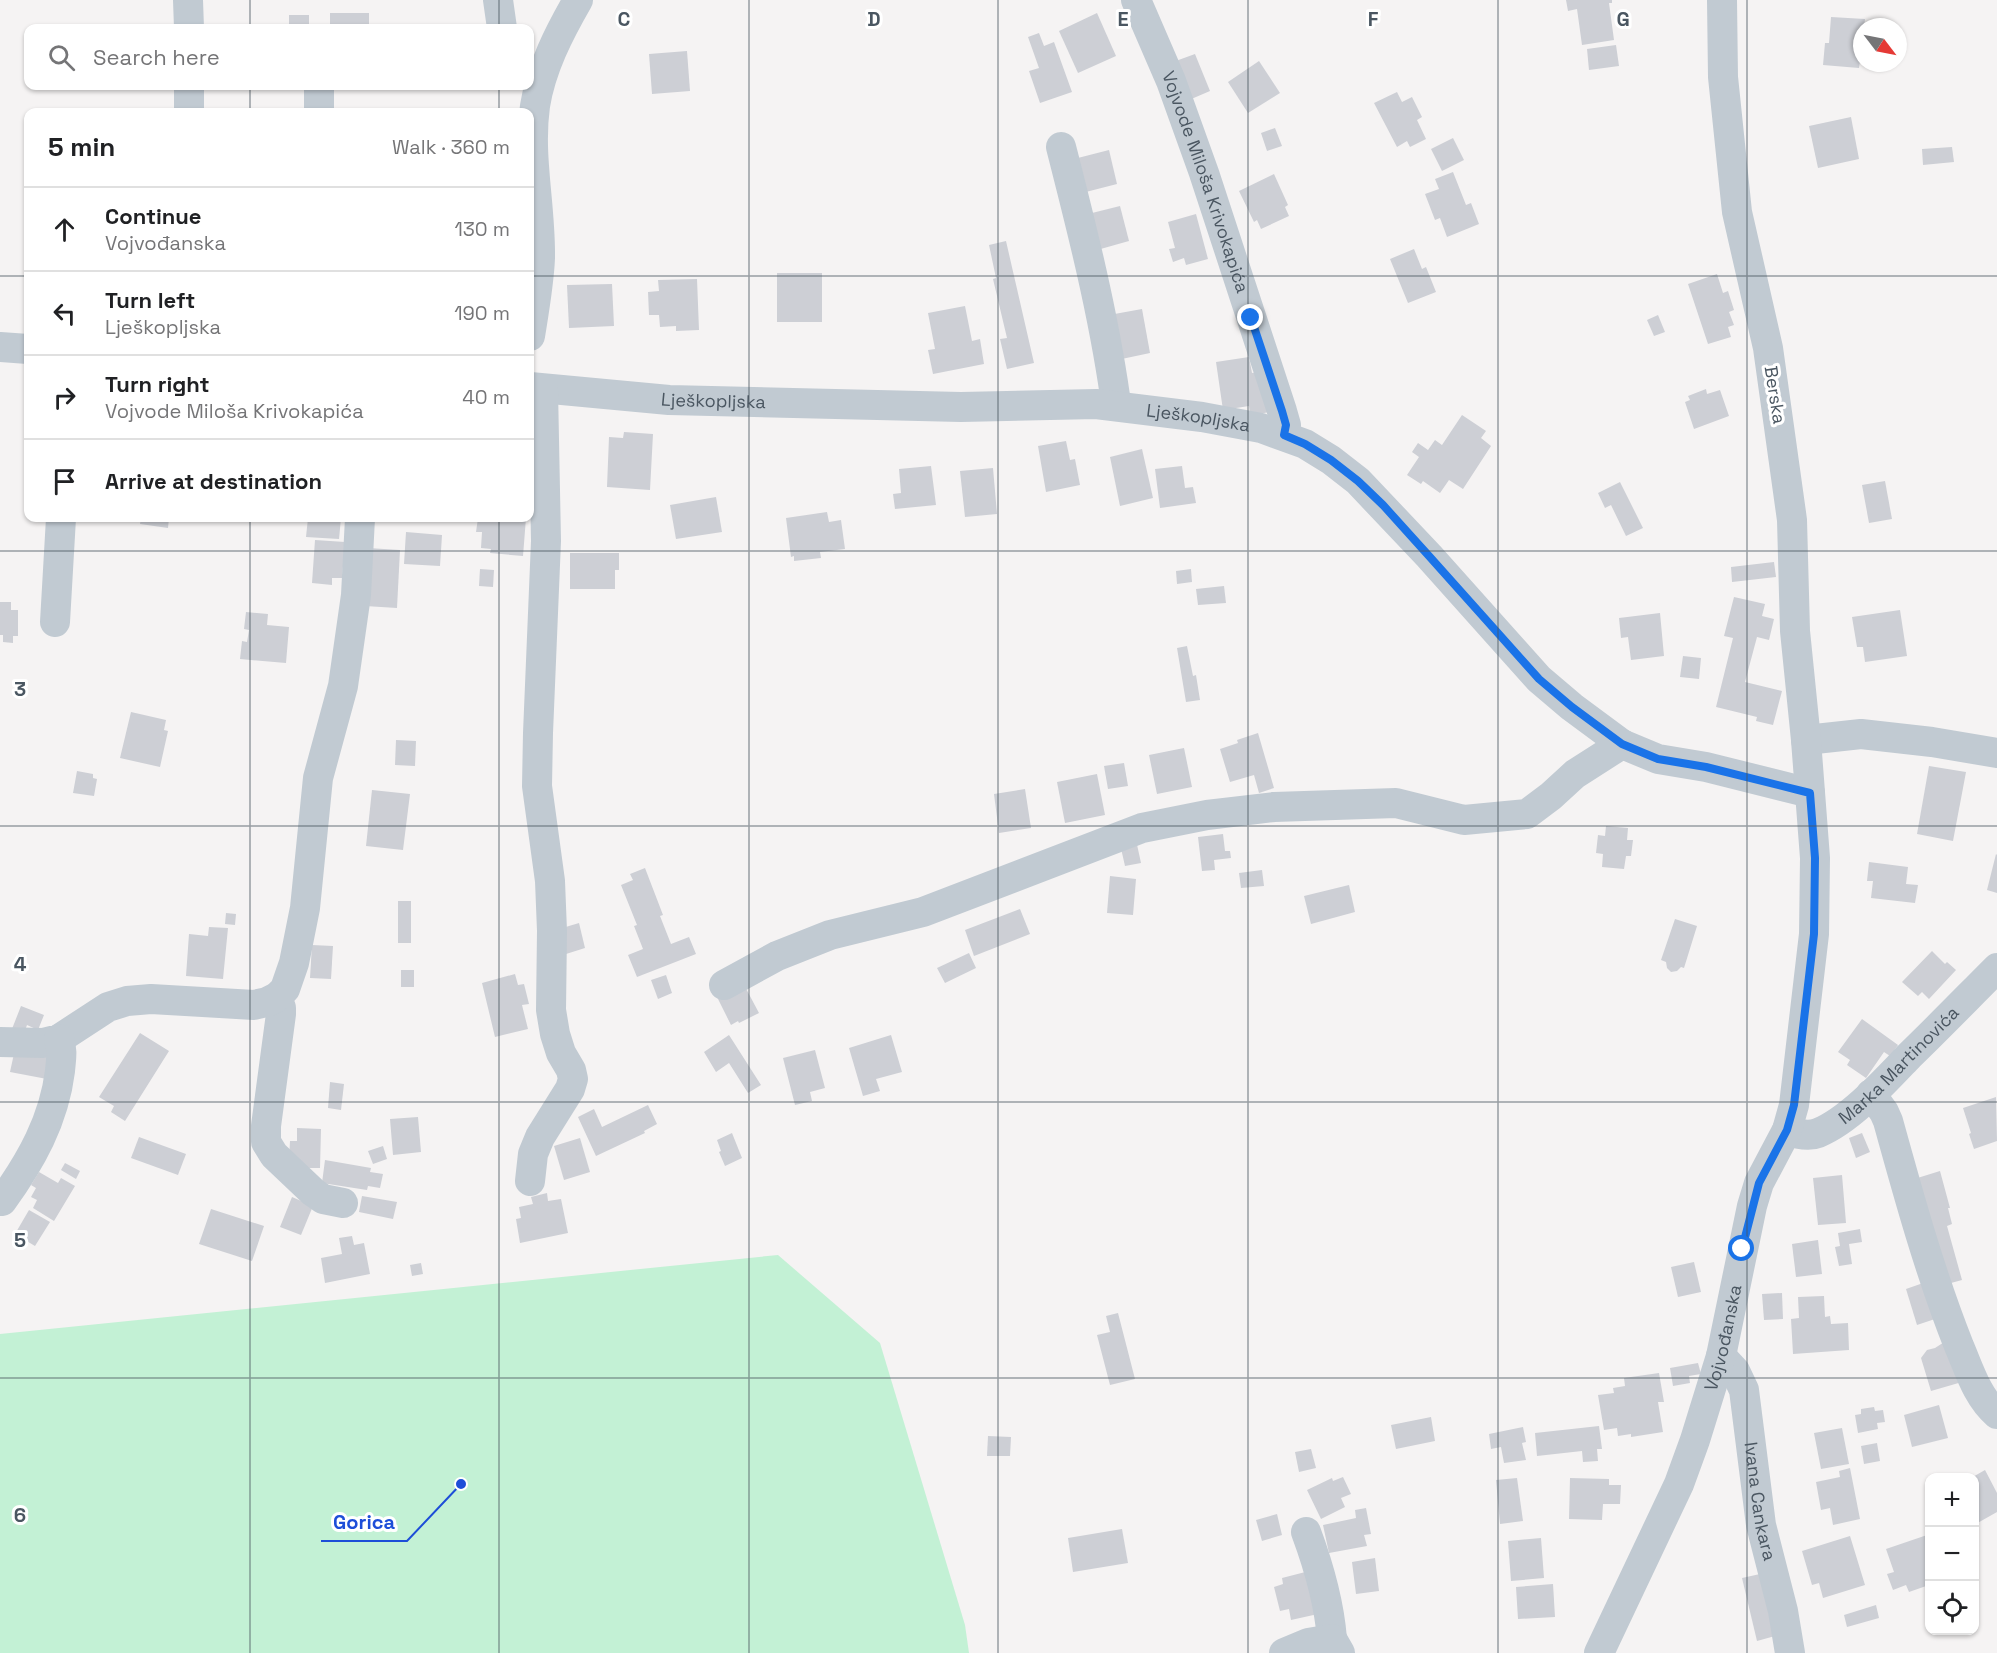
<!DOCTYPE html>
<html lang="en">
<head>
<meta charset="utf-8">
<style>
	:root { --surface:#fff; --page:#f6f6f6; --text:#202124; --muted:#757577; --line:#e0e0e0 }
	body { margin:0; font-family:"Space Grotesk",sans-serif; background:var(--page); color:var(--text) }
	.controls { position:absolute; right:18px; bottom:18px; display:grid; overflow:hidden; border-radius:12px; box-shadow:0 2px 4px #0004 }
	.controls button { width:54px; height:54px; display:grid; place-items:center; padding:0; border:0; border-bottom:2px solid var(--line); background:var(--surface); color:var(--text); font:30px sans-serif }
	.compass { position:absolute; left:1853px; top:18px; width:54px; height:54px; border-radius:50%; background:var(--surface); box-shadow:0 2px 4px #0004; rotate:122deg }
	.stop { position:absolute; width:18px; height:18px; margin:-14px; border:4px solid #1a73e8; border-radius:50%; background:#fff }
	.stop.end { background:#1a73e8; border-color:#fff; box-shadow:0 2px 6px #0008 }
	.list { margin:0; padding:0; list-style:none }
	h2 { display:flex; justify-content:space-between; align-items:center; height:78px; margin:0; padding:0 24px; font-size:26px }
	h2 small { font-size:20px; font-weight:400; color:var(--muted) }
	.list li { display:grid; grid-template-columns:39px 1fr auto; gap:18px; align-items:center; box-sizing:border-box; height:84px; padding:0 24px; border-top:2px solid var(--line) }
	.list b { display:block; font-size:22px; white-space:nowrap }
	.list p { margin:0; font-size:20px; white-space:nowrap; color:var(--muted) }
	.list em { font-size:20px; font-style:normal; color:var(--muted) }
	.icon { flex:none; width:33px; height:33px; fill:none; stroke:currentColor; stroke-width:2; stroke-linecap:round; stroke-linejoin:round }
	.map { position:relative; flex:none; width:1997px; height:1653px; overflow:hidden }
	.search { position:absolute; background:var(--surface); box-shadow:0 2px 4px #0004; left:24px; top:24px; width:510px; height:66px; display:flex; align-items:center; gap:15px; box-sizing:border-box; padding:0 21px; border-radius:12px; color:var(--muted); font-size:22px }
	.panel { position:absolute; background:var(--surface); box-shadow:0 2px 4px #0004; left:24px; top:108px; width:510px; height:414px; border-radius:12px }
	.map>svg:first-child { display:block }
	.green { fill:#c3f1d5 }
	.building { fill:#cdcfd5 }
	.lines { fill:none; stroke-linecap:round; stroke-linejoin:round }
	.minor { stroke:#c1cad2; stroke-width:30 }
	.route { stroke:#1a73e8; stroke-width:8 }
	.grid { fill:none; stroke:#4a5661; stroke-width:1.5; stroke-opacity:0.55 }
	.labels { text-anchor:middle; stroke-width:6; stroke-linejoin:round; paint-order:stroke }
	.street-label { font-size:18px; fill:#4a5661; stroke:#fff }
	.grid-label { font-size:20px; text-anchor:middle; font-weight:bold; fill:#4a5661; stroke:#fff; stroke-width:6; stroke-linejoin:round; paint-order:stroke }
	.leader { fill:none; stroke:#1d4ed8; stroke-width:2 }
	.callout-dot { fill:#1d4ed8; stroke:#fff; stroke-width:2 }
	.callout-label { font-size:20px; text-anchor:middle; font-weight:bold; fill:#1d4ed8; stroke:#fff; stroke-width:6; stroke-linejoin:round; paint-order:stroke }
</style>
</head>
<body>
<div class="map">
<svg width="1997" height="1653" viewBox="0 0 1997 1653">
	<rect width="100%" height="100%" fill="#f5f3f3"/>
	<path class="green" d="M778,1255L880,1343L965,1625L969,1653H0V1334Z"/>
	<g class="building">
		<path d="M1566,0H1612V3H1609L1614,40L1582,45L1577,9L1568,11Z"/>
		<rect x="330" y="13" width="39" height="15"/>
		<path d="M1097,13L1116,56L1078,73L1059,31Z"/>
		<rect x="289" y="15" width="20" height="13"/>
		<path d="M1831,17L1865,19L1864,27H1862V46L1859,68L1823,65L1825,43H1829Z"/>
		<path d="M1039,33L1044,46L1054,42L1072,92L1040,103L1029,71L1039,68L1028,37Z"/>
		<path d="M1616,45L1619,66L1589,70L1587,49Z"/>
		<path d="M687,51L690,91L652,94L649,54Z"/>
		<path d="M1195,54L1210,91L1189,100L1173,62Z"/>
		<path d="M1259,61L1280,93L1248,113L1228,82Z"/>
		<path d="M1397,92L1402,102L1412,97L1422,117L1417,120L1426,139L1410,147L1407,141L1397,147L1374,103Z"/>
		<path d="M1851,117L1859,159L1818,168L1809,126Z"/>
		<path d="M1275,128L1282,146L1267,151L1261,133Z"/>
		<path d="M1453,138L1464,160L1442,171L1431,149Z"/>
		<path d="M1952,147L1954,162L1923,165L1922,149Z"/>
		<path d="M1109,150L1117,184L1078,194L1070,160Z"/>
		<path d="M1453,172L1466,205L1471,203L1479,224L1447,237L1440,218L1435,220L1425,194L1439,189L1435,179Z"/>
		<path d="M1274,174L1288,205L1285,207L1289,216L1261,229L1257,220L1254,222L1239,191Z"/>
		<path d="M1120,206L1129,241L1097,250L1088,214Z"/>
		<path d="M1196,214L1208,259L1186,265L1184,258L1173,262L1169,249L1175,248L1168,222Z"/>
		<path d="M1006,241L1034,363L1007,369L1000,339L1007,338L993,279L996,278L989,245Z"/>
		<path d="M1414,249L1422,269L1426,267L1436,292L1408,303L1390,259Z"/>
		<rect x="777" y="273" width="45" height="49"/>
		<path d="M1717,274L1723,293L1728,291L1734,310L1729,312L1734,325L1728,327L1731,337L1708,344L1688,284Z"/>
		<path d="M697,279L699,330L676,331V326L660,327L659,315H649L648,292L659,291L658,280Z"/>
		<path d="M612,284L614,326L569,328L567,285Z"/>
		<path d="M965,306L972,341L980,339L984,364L933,374L928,350L935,349L928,313Z"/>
		<path d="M1142,309L1150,353L1117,360L1109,315Z"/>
		<path d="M1658,315L1665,332L1654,336L1647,320Z"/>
		<path d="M1249,357L1252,373L1259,372L1269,412L1250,416L1249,406L1223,410L1216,362Z"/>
		<path d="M1706,389L1707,394L1720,390L1729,416L1694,429L1685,402L1690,400L1688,396Z"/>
		<path d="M1462,415L1486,431L1481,438L1491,446L1463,489L1449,480L1440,493L1423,481L1421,484L1407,475L1419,457L1412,452L1418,443L1428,450L1435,440L1442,445Z"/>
		<path d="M624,432L653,434L650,490L607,487L609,437L623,438Z"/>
		<path d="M1066,441L1070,460L1075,459L1080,485L1046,492L1038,446Z"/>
		<path d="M1142,449L1153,498L1120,506L1110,457Z"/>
		<path d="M931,466L936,505L895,509L893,494L901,493L899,469Z"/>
		<path d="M1182,466L1185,488L1193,487L1196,503L1160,508L1155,469Z"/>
		<path d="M993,468L997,514L965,517L960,471Z"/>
		<path d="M1885,481L1892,519L1869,523L1862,485Z"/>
		<path d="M1620,482L1643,528L1626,536L1611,505L1605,508L1598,493Z"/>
		<path d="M716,497L722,532L676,539L670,505Z"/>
		<path d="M827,512L829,522L841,520L845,549L820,552L821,558L794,561V556L791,557L786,518Z"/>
		<path d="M141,518H169L168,528L140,524Z"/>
		<path d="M308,518H341L339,539L306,537Z"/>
		<path d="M478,518H526L523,556L490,553L491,549L481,548L482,532H476Z"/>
		<path d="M406,532L442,535L440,566L404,564Z"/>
		<path d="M315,540L345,542L342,578H332V585L312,583Z"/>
		<path d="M368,548L400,550L397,608L365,606Z"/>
		<path d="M570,553H619V570H615V589H570Z"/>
		<path d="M1774,562L1776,577L1732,582L1731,567Z"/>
		<path d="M480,569L494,570L493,587L479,586Z"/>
		<path d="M1191,569L1192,582L1177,584L1176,571Z"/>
		<path d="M1224,586L1226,603L1198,605L1196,589Z"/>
		<path d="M1734,597L1765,604L1762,616L1774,619L1769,640L1757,637L1745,682L1782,691L1773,725L1756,721L1757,717L1716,707L1733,638L1724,636Z"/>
		<path d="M0,602H11V610H18V636H13V643L3,642V635H0Z"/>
		<path d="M1900,610L1907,656L1865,662L1863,647H1857L1852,617Z"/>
		<path d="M246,612L268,614L267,625L289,627L286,663L240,659L242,641L247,642L249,630L244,629Z"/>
		<path d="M1660,613L1664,656L1631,660L1628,637L1621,638L1619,618Z"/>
		<path d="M1187,646L1193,676L1196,675L1200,700L1186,702L1177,648Z"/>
		<path d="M1683,656L1701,658L1699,679L1680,677Z"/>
		<path d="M131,712L166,720L164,730L168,731L160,767L120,758Z"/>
		<path d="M1258,733L1274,788L1259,793L1254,775L1230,782L1220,749L1238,743L1237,740Z"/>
		<path d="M396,740L416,741L415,766L395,765Z"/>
		<path d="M1184,748L1192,787L1157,794L1149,755Z"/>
		<path d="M1124,763L1128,786L1108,789L1104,766Z"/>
		<path d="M1929,766L1966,772L1953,841L1917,834Z"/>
		<path d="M77,771L93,774V778L97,779L94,796L73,793Z"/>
		<path d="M1097,774L1105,815L1065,823L1057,782Z"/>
		<path d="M1025,789L1031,828L999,833L994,794Z"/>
		<path d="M372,790L410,794L403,850L366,846Z"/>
		<path d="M1606,826L1628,828L1627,840H1633L1631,856H1626L1624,869L1602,867L1603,854L1596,853L1598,835L1605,836Z"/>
		<path d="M1223,834L1225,851H1230L1231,858L1214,860L1215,870L1202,871L1198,837Z"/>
		<path d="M1136,840L1141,863L1125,866L1120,844Z"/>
		<path d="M1996,854L1997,855V893L1987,890Z"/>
		<path d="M1869,862L1908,867L1906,884L1918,885L1915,903L1871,898L1873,881H1867Z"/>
		<path d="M645,868L663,915L660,916L671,944L689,937L696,954L637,977L628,955L643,949L634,926L637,925L621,885L633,880L630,874Z"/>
		<path d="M1262,870L1264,886L1241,888L1239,873Z"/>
		<path d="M1110,876L1136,879L1133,915L1107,913Z"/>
		<path d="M1349,885L1355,912L1311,924L1304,896Z"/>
		<rect x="398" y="901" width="13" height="42"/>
		<path d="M1020,909L1030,934L974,956L965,930Z"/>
		<path d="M226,913L236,914L235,925L225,924Z"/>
		<path d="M1675,919L1697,926L1684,968L1681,967L1677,971L1671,972L1667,968L1666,962L1661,960Z"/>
		<path d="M579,923L585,948L566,954L559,929Z"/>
		<path d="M209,927L228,928L223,979L186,976L189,934L208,936Z"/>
		<path d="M312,945L333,946L331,979L310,978Z"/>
		<path d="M1932,951L1945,964L1947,962L1956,970L1929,999L1922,992L1918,996L1902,982Z"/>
		<path d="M969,953L976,968L945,983L937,968Z"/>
		<rect x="401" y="970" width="13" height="17"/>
		<path d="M515,974L518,985L524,984L529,1004L522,1005L528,1029L495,1037L482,983Z"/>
		<path d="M666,975L672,993L658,999L651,980Z"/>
		<path d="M743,983L759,1013L739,1023L738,1021L731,1025L717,997Z"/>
		<path d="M21,1006L44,1015L38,1030L27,1025L22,1039L10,1034Z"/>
		<path d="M1862,1019L1898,1045L1890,1056L1884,1052L1866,1078L1847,1065L1850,1060L1838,1052Z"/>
		<path d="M140,1033L169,1051L125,1121L111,1112L114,1106L99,1097Z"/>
		<path d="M729,1035L761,1085L748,1093L729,1063L716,1072L704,1052Z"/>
		<path d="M891,1035L902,1072L876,1079L880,1091L863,1096L849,1048Z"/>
		<path d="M15,1049L51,1056L47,1079L10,1072Z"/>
		<path d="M815,1050L825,1088L810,1092L812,1101L795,1105L783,1058Z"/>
		<path d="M330,1082L344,1084L341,1110L328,1108Z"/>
		<path d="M1996,1097L1997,1141L1974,1149L1969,1134L1971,1133L1963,1108Z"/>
		<path d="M648,1105L657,1124L644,1131L645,1133L596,1156L578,1117L594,1109L602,1127Z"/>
		<path d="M418,1117L421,1152L393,1155L390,1119Z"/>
		<path d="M297,1128L321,1129L320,1168H297L289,1160L290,1141H297Z"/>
		<path d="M732,1133L742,1158L725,1166L719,1152L721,1151L717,1140Z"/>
		<path d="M1862,1133L1870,1152L1856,1158L1849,1138Z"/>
		<path d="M139,1137L186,1154L178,1175L131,1158Z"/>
		<path d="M580,1138L590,1172L564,1180L554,1146Z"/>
		<path d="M383,1146L387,1159L373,1164L368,1151Z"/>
		<path d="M325,1160L371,1168L370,1172L383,1174L380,1188L368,1186L367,1190L322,1183Z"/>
		<path d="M65,1163L80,1171L76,1179L61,1170Z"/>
		<path d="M1940,1171L1950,1208H1948L1952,1224L1947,1226L1962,1280L1940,1286L1911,1180Z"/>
		<path d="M39,1172L58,1183L61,1178L75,1186L54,1221L33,1208L37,1200L31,1197L36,1188L31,1185Z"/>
		<path d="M1842,1175L1846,1223L1818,1225L1813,1178Z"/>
		<path d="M547,1193L548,1201L561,1199L568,1233L520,1243L516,1219L521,1218L519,1207L533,1204L531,1197Z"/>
		<path d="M362,1196L397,1202L393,1219L359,1212Z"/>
		<path d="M292,1197L313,1206L301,1235L280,1227Z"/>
		<path d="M211,1209L264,1226L252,1261L199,1244Z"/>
		<path d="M29,1210L50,1222L35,1246L15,1234Z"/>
		<path d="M1860,1229L1862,1242L1849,1244L1852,1264L1839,1266L1835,1247L1840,1246L1838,1233Z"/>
		<path d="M352,1236L354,1245L364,1243L370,1274L325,1283L321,1258L342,1254L339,1238Z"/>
		<path d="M1818,1240L1822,1274L1796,1277L1792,1244Z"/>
		<path d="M1694,1262L1701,1292L1678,1297L1671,1267Z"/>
		<path d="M421,1263L423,1274L412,1276L410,1265Z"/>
		<path d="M1926,1282L1938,1318L1917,1325L1906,1289Z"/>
		<path d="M1782,1293L1783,1319L1764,1320L1762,1294Z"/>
		<path d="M1824,1296L1825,1317L1830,1316L1831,1324L1848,1323L1849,1350L1793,1354L1791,1319L1799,1318L1798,1297Z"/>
		<path d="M1118,1313L1135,1379L1110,1385L1097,1335L1110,1332L1106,1316Z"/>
		<path d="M1949,1339L1962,1382L1931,1391L1921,1358L1927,1350L1935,1348Z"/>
		<path d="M1698,1363L1701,1374L1689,1376L1690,1383L1673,1386L1670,1368Z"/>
		<path d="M1659,1373L1664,1402H1658L1663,1432L1631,1437V1434L1618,1436L1617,1428L1604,1430L1598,1395L1614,1393L1613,1388L1625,1386L1624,1378Z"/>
		<path d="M1939,1405L1948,1438L1912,1447L1904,1415Z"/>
		<path d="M1874,1407L1875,1411L1883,1410L1885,1422L1877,1423L1878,1429L1858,1433L1855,1415L1861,1414V1409Z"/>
		<path d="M1431,1417L1435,1441L1396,1449L1391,1425Z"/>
		<path d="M1599,1426L1602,1449H1597L1598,1461L1583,1462L1582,1451L1537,1456L1535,1433Z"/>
		<path d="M1523,1427L1526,1442L1522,1443L1526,1460L1504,1463L1501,1447L1491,1449L1489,1434Z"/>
		<path d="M1842,1428L1849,1464L1821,1469L1814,1433Z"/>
		<path d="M988,1436L1011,1437L1010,1456H987Z"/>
		<path d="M1877,1443L1880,1461L1864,1464L1861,1446Z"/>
		<path d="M1311,1449L1316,1468L1299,1472L1295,1452Z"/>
		<path d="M1850,1468L1860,1519L1833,1525L1830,1508L1821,1510L1816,1482L1840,1477L1839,1471Z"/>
		<path d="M1985,1470L1997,1493V1512L1974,1525V1478H1971Z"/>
		<path d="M1343,1477L1351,1494L1341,1498L1345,1507L1321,1519L1307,1490L1332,1478L1333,1481Z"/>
		<path d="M1517,1478L1523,1521L1500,1524L1496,1480Z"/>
		<path d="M1570,1478L1609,1479V1485H1621L1620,1504H1603L1602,1520L1569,1519Z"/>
		<path d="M1366,1508L1371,1534L1364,1535L1367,1546L1329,1553L1323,1525L1356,1518L1355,1510Z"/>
		<path d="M1277,1514L1282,1535L1262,1541L1256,1520Z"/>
		<path d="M1122,1529L1128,1563L1073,1572L1068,1538Z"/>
		<path d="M1930,1534V1578L1927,1579L1929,1585L1909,1592L1906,1585L1893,1590L1887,1574L1894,1572L1886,1549Z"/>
		<path d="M1850,1536L1865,1585L1823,1598L1819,1583L1812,1585L1802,1551Z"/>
		<path d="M1541,1538L1544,1578L1511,1581L1508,1541Z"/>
		<path d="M1375,1558L1379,1591L1356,1594L1352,1562Z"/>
		<path d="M1317,1569L1327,1612L1291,1620L1289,1609L1280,1611L1274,1587L1283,1584L1282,1578Z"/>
		<path d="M1760,1574L1775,1636L1757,1641L1742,1578Z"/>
		<path d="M1553,1584L1555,1617L1518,1619L1516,1587Z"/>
		<path d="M1876,1605L1879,1618L1847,1627L1844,1615Z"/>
	</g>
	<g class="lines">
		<g class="minor">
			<path d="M188,0L189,28"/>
			<path d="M498,0L502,28"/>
			<path id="s1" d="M1136,0L1171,81L1204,173L1282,411L1286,425L1284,435"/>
			<path d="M189,86V112"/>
			<path d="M319,112V86"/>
			<path d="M1061,147C1082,229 1103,312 1115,396L1114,406"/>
			<path d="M530,336C534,311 539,283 540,258C541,207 528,157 535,106C541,68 559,33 578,0"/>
			<path d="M0,347L28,349"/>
			<path id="s2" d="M530,387L669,400L961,407L1096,404L1202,417L1261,428L1305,444L1331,460L1358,481L1429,556L1539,679L1572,707L1622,744L1658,759L1706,767L1810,793"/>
			<path d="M55,622L61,518"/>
			<path d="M1806,740L1861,734L1932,742L1997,753"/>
			<path d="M724,985L777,956L830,935L923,912L1142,828L1207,815L1274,807L1396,803L1464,820L1527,814L1551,796L1575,774L1622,744"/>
			<path d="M277,997L281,1008V1014L266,1126V1142L274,1155L313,1192L323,1199L343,1203"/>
			<path d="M0,1042L43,1043L59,1039L108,1007L127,1001L151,999L254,1005L267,1002L277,997L285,989L294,963L305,908L318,778L343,686L356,595L360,518"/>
			<path d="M1871,1094L1884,1112L1888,1121C1909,1197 1930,1273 1959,1346C1969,1369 1977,1397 1997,1414"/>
			<path id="s3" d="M1787,1130C1797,1134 1808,1137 1818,1133C1850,1120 1886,1080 1909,1056C1939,1027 1968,997 1997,968"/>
			<path d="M530,1181L533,1154L540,1137L570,1089L573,1079L571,1070L561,1053L555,1034L551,1010L552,931L550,881L537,786L538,733L546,541L543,389"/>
			<path d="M2,1201C31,1161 54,1120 60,1071C61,1059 63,1050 59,1039"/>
			<path id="s4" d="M1721,1356L1735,1371L1744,1390L1761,1525L1783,1611L1790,1653"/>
			<path d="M1306,1532C1319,1567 1329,1601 1332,1639"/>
			<path d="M1284,1653L1308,1643L1332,1639L1340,1653"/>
			<path id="s5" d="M1599,1653L1679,1484L1695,1440L1721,1356L1752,1206L1759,1183L1787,1130L1794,1105L1814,934L1815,858L1806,740L1795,631L1792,520L1768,348L1737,212L1723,77L1722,0"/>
		</g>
	</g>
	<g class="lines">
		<path class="route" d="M1251,318L1282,411L1286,425L1284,435L1305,444L1331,460L1358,481L1383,505L1429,556L1539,679L1572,707L1622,744L1658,759L1706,767L1810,793L1815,858L1814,934L1794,1105L1787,1130L1759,1183L1742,1249"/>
	</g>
	<path class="grid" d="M250,0V28M499,0V28M749,0V1653M998,0V1653M1248,0V1653M1498,0V1653M1747,0V1653M250,86V112M499,86V112M0,276H28M530,276H1997M250,518V1653M499,518V1653M0,551H1997M0,826H1997M0,1102H1997M0,1378H1997"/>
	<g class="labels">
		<g class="street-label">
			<text dy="6" stroke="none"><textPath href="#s1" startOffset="195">Vojvode Miloša Krivokapića</textPath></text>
			<text transform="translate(1775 395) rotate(81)" y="6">Berska</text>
			<text dy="6" stroke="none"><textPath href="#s2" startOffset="184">Lješkopljska</textPath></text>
			<text dy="6" stroke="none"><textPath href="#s2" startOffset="670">Lješkopljska</textPath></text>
			<text dy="6" stroke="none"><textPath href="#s3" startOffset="138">Marka Martinovića</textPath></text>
			<text dy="6" stroke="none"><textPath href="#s5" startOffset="340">Vojvođanska</textPath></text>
			<text dy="6" stroke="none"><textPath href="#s4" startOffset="154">Ivana Cankara</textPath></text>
		</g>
	</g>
	<g class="grid-label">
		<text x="624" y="26">C</text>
		<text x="874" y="26">D</text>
		<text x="1123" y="26">E</text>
		<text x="1373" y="26">F</text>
		<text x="1623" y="26">G</text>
		<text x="20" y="696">3</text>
		<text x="20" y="971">4</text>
		<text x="20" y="1247">5</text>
		<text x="20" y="1522">6</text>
	</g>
	<path class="leader" d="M461 1484L407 1541H321"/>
	<circle class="callout-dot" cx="461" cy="1484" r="6"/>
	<g class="callout-label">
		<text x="364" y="1529">Gorica</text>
	</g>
</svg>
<div class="controls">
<button>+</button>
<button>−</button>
<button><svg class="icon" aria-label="locate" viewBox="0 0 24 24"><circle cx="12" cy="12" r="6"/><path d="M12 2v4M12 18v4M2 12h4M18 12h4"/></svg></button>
</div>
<svg class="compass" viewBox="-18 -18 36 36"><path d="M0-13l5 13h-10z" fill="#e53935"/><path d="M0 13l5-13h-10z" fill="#757577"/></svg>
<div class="stop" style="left:1742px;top:1249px"></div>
<div class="stop end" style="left:1251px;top:318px"></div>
<div class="search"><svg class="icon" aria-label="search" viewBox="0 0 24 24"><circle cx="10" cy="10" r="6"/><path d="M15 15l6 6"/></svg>Search here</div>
<section class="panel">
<h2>5 min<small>Walk · 360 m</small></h2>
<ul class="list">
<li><svg class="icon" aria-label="ahead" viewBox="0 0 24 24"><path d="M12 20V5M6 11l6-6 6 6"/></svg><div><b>Continue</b><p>Vojvođanska</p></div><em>130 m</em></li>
<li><svg class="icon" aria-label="left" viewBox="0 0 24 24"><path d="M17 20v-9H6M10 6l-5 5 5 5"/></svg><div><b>Turn left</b><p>Lješkopljska</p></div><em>190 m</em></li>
<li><svg class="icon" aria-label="right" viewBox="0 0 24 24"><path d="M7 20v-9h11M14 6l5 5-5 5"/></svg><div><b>Turn right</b><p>Vojvode Miloša Krivokapića</p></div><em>40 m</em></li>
<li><svg class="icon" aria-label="arrive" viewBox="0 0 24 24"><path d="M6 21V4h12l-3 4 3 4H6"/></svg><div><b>Arrive at destination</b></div></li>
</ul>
</section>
</div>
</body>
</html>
